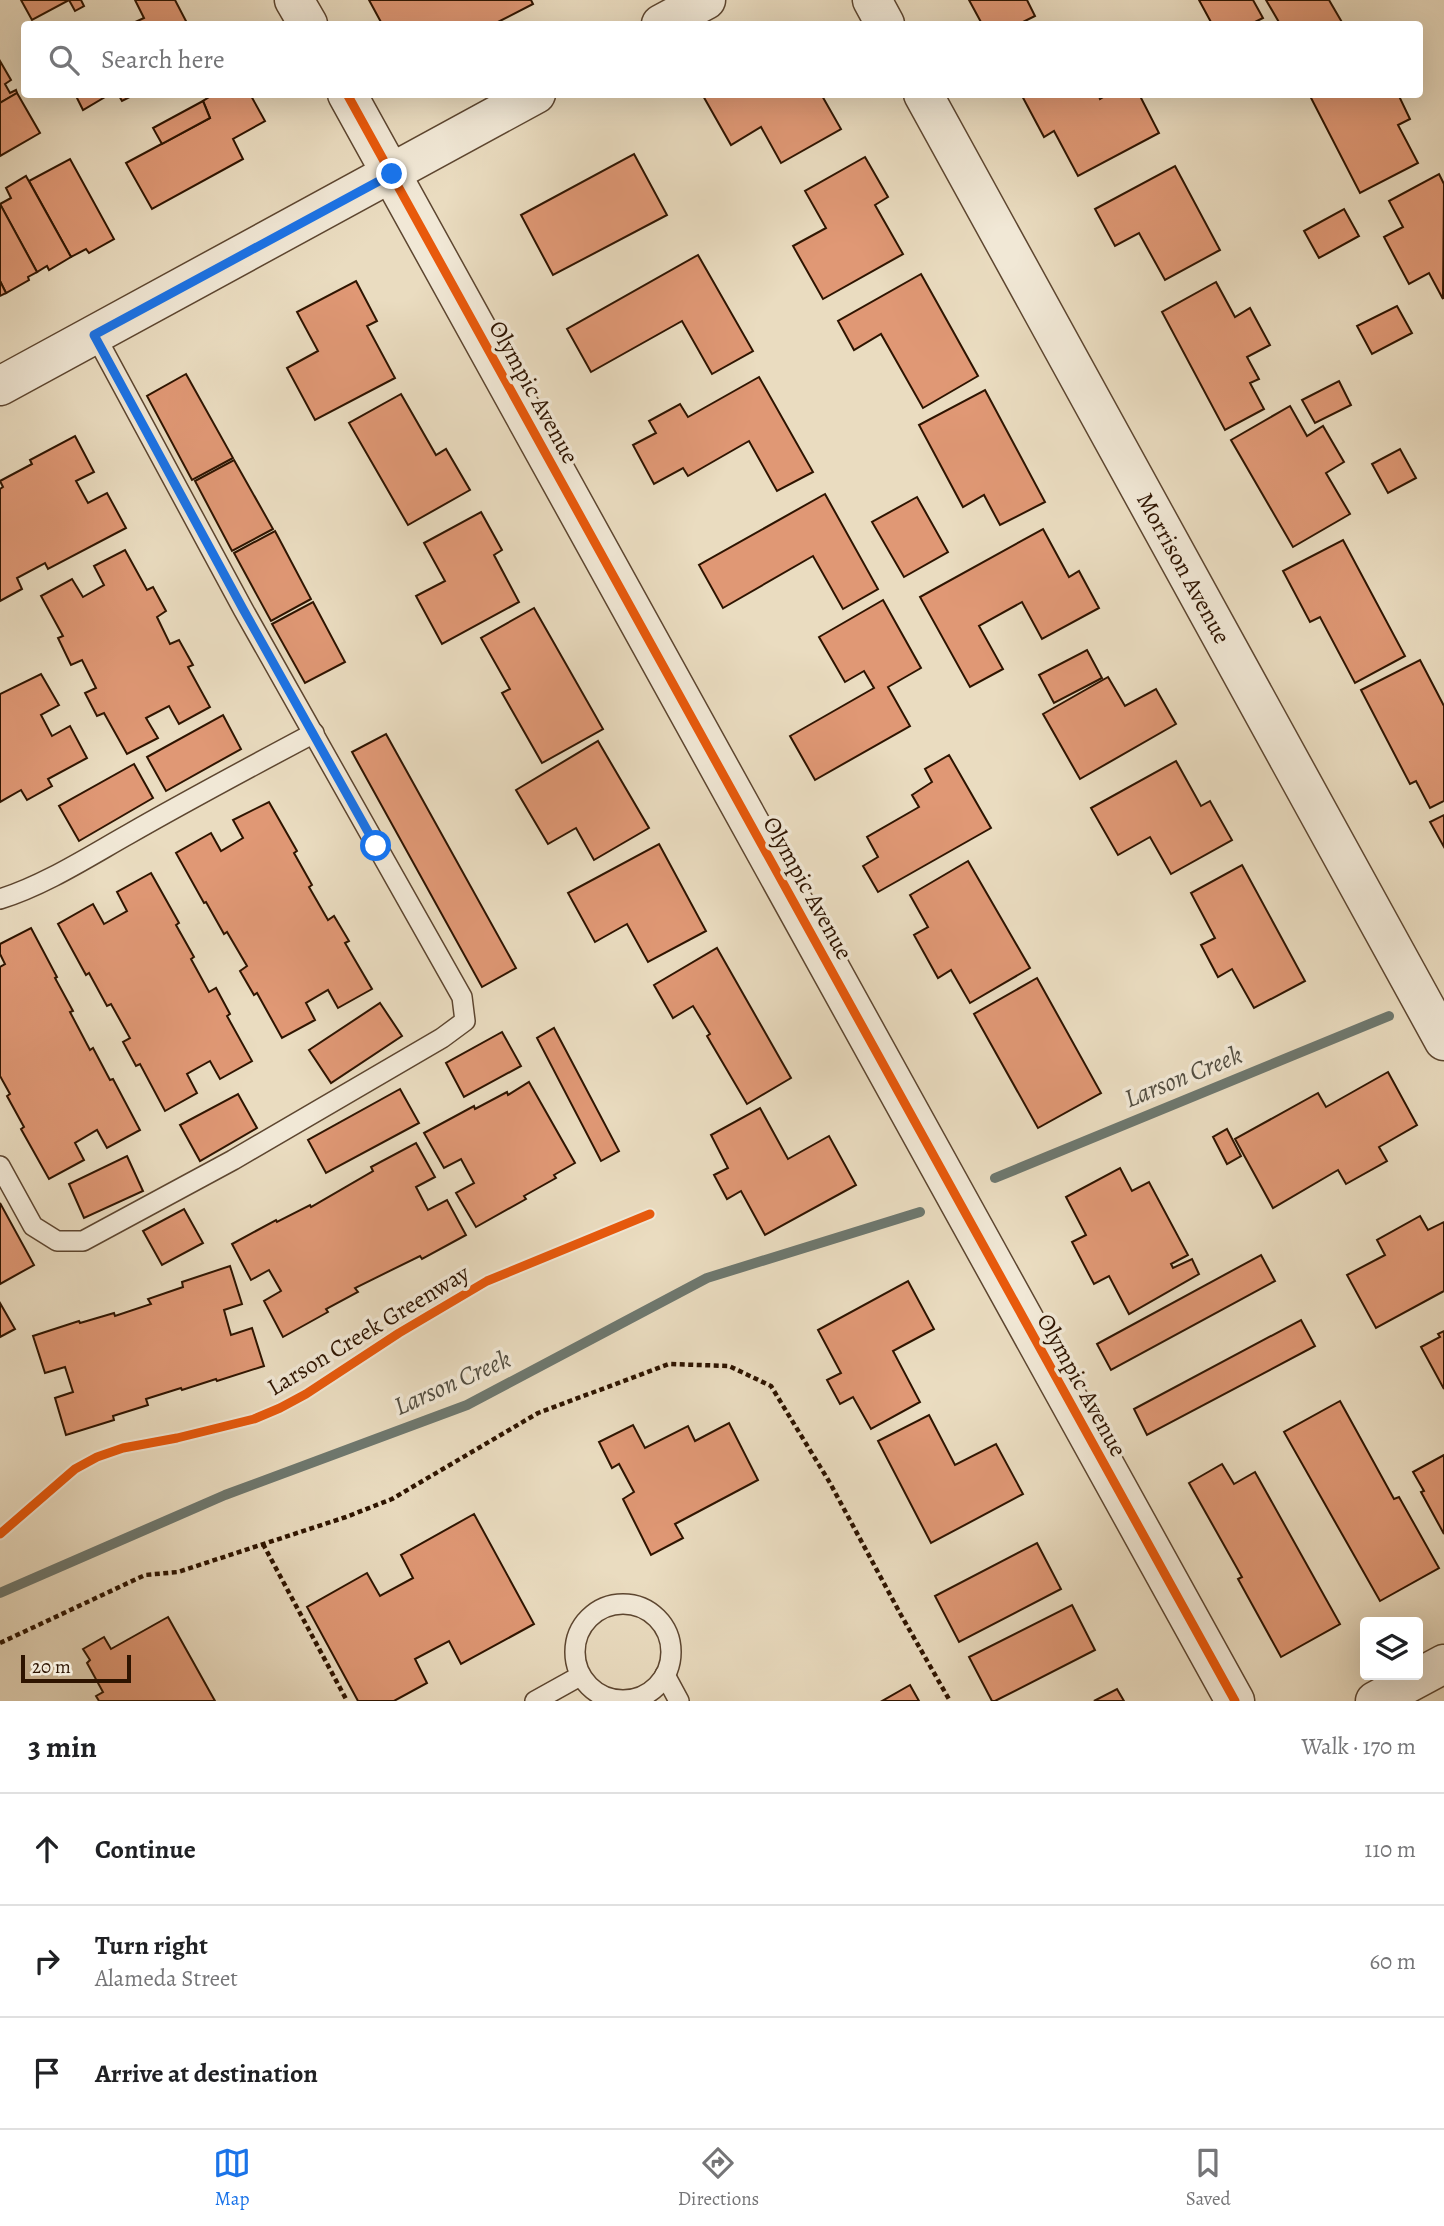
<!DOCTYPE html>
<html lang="en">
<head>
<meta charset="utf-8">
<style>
	:root { --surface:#fff; --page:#f2f2f2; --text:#202124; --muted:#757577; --line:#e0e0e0; --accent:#1a73e8 }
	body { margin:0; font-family:Alegreya,serif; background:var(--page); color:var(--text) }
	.controls { position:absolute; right:21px; bottom:21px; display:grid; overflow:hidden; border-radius:7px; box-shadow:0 7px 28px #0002 }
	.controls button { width:63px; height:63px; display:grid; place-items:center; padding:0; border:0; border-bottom:2px solid var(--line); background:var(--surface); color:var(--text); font:35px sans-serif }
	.scale { position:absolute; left:21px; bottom:18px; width:110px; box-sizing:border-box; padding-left:7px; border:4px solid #2e1400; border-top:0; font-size:19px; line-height:24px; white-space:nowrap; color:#2e1400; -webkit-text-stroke:5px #f1e8d6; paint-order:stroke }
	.stop { position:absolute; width:21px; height:21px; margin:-16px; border:5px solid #1a73e8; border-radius:50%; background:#fff }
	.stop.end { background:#1a73e8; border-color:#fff; box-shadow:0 2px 7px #0008 }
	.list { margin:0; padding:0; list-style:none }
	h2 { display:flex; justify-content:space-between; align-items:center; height:91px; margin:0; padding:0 28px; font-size:30px }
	h2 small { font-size:23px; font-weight:400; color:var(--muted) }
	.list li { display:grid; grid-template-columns:46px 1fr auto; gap:21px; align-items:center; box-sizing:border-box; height:112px; padding:0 28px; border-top:2px solid var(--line) }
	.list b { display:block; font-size:26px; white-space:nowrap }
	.list p { margin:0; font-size:23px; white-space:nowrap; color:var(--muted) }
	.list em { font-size:23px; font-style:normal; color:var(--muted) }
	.icon { flex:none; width:38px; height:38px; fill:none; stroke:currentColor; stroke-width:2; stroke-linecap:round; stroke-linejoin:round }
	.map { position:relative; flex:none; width:1444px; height:1701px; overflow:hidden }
	.search { position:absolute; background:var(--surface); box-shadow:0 7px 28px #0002; left:21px; right:21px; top:21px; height:77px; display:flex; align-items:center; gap:18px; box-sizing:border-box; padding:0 24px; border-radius:7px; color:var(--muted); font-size:26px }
	.sheet { height:427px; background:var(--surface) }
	nav { display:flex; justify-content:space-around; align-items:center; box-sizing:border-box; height:98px; border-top:2px solid var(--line); background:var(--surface); font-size:19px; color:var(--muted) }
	nav a { display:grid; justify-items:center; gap:4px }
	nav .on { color:var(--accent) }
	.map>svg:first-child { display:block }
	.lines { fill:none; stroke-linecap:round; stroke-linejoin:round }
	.stream { stroke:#6e786f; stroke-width:10 }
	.building { fill:#e09875; stroke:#2e1400; stroke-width:2 }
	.service-casing { stroke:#5d4630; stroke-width:22 }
	.minor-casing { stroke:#5d4630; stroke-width:41 }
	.path { stroke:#2e1400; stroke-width:4.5; stroke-dasharray:5 3.5; stroke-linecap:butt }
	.service { stroke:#f1e8d6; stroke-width:19 }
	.minor { stroke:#f1e8d6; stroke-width:38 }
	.cycleway-casing { stroke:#f1e8d6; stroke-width:13 }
	.cycleway { stroke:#e8590c; stroke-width:9 }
	.route { stroke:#1a73e8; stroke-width:9 }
	.labels { text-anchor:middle; stroke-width:7; stroke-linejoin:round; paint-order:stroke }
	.street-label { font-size:24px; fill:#2e1400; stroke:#f1e8d6 }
	.water-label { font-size:26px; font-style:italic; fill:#534e41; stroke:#f1e8d6 }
</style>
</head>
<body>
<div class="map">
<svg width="1444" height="1701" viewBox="0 0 1444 1701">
	<rect width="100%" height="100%" fill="#eadcc0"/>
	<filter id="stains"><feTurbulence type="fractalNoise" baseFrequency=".00286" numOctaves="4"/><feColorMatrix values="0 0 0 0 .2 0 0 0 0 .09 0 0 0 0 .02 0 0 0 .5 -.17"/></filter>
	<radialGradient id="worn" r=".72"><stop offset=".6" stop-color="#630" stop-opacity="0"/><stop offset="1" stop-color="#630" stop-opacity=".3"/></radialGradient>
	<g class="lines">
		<g class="stream">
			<path d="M995,1178L1389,1016"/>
			<path d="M0,1593L225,1495L467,1405L707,1278L920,1212"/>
		</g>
	</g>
	<g class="building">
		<path d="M21,0H69L32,20Z"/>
		<path d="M69,0H81L84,6L75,11Z"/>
		<path d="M135,0H175L187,23L131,24L144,18Z"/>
		<path d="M369,0H531L533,4L494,24H382Z"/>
		<path d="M969,0H1027L1035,16L1019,24H982Z"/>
		<path d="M1199,0H1253L1263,18L1251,24H1212Z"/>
		<path d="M1266,0H1329L1343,24H1280Z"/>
		<path d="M0,61L11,80L5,84L10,93L16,90L17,93L0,103Z"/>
		<path d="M17,93L40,133L0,156V103Z"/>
		<path d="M75,94H110L83,110Z"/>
		<path d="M118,94H134V95L122,101Z"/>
		<path d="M214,94H250L265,121L233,139L243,159L152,209L126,163L210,118L203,101Z"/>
		<path d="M702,94H821L841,129L781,163L761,127L731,145Z"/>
		<path d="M1021,94H1098L1100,99L1108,94H1139L1159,133L1078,176L1054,131L1044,137Z"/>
		<path d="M1309,94H1398L1410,119L1398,125L1418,163L1360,193Z"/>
		<path d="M203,101L210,118L162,144L153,128Z"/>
		<path d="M634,154L667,215L553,275L521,215Z"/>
		<path d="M865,157L888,197L875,205L903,254L823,299L793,246L826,228L805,191Z"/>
		<path d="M70,159L114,239L89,253L86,249L71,257L29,181Z"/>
		<path d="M1175,166L1220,250L1165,280L1139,233L1115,246L1095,209Z"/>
		<path d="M1439,174L1444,184L1443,299L1429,273L1409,284L1384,237L1403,227L1389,201Z"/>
		<path d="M26,176L71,257L49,270L47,266L37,272L0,204L11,198L6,188Z"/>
		<path d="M0,204L37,272L28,277L29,280L6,293L0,281Z"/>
		<path d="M1344,209L1359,236L1319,258L1304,231Z"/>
		<path d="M698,255L753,351L712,374L682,321L591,372L567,329Z"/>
		<path d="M921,274L978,376L923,408L881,334L854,350L838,321Z"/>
		<path d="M0,281L6,293L0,296Z"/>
		<path d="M356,281L377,321L367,326L395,378L315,420L287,368L318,351L297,312Z"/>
		<path d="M1216,282L1235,317L1250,308L1270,345L1247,357L1259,379L1250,383L1264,409L1225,430L1162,312Z"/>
		<path d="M1397,306L1412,333L1372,354L1357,326Z"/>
		<path d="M186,374L233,458L192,480L147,396Z"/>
		<path d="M759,377L813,472L777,491L749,441L688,476L683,468L654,484L633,445L656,433L649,421L680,404L688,417Z"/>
		<path d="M1339,381L1351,405L1315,423L1302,400Z"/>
		<path d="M985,390L1045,502L1000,525L984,495L963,507L919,425Z"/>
		<path d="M401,394L436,455L446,449L470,490L408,525L349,423Z"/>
		<path d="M1290,406L1307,436L1323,426L1344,462L1326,473L1350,514L1293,547L1231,440Z"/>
		<path d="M75,436L94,472L76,481L88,503L107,493L126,528L48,569L45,563L17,578L22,589L0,601V489L3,487L0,481L32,464L30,460Z"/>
		<path d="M1400,449L1416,478L1388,493L1372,464Z"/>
		<path d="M234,460L273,529L232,551L195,481Z"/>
		<path d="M825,494L878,589L843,609L813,556L723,608L699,565Z"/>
		<path d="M917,497L948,552L904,577L872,522Z"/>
		<path d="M481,512L502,550L494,555L519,602L442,644L416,596L445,581L424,543Z"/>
		<path d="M1043,529L1069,577L1079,571L1099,608L1042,639L1022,602L979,626L1003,669L970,687L920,597Z"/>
		<path d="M275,531L311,599L271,621L234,553Z"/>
		<path d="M1343,540L1405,656L1355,683L1320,617L1310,622L1283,571Z"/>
		<path d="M125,550L147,590L153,587L166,611L157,617L170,644L179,640L193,665L188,667L210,707L179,724L169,706L146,718L158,738L127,754L104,713L97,716L85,693L96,688L82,660L71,665L58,638L63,636L41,596L72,579L83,597L104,585L94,566Z"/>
		<path d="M883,600L921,668L888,687L910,726L815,780L790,736L874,688L864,671L845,682L819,637Z"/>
		<path d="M313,602L345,662L305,683L272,624Z"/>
		<path d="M534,608L603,729L542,763L502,693L510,689L481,638Z"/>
		<path d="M1087,650L1102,678L1054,703L1039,675Z"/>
		<path d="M1420,660L1444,706V801L1430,808L1416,781L1410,784L1361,690Z"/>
		<path d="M41,674L59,705L41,715L52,736L70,726L87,758L48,779L52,786L27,800L21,790L0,802V694Z"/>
		<path d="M1108,677L1125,706L1156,689L1176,724L1080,779L1043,714Z"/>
		<path d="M223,715L241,749L166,791L147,757Z"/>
		<path d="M386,734L516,968L482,987L352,752Z"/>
		<path d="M598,741L649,828L594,860L576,828L548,844L516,790Z"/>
		<path d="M949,755L991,828L878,892L863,866L878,857L867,837L919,807L912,795L932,782L925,769Z"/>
		<path d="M1176,761L1201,806L1210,801L1232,840L1171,874L1150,837L1118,855L1091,808Z"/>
		<path d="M134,764L153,798L79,841L59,806Z"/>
		<path d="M269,802L297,851L294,853L312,885L309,887L328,920L334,916L349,941L345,943L372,989L338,1008L328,990L306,1003L315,1020L282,1038L257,993L254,995L240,971L247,966L227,932L224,934L206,902L204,903L176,853L211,833L221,851L243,838L233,820Z"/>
		<path d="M1444,815V847L1430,822Z"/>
		<path d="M659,844L706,931L648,962L627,924L595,942L568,893Z"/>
		<path d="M968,861L1030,968L970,1003L951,970L938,978L914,935L928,927L910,895Z"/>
		<path d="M1242,865L1305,981L1254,1008L1232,969L1218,977L1201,945L1215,938L1191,893Z"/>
		<path d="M151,873L179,923L176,925L194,957L191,959L209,992L216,988L230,1014L227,1016L252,1061L220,1079L210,1061L187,1074L197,1093L165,1111L140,1064L136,1066L123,1042L130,1038L111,1004L107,1006L89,973L86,975L58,924L93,904L104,924L127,911L117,892Z"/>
		<path d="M31,928L57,977L55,978L73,1011L70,1012L90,1050L93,1048L110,1080L113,1079L140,1130L107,1148L97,1130L75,1143L84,1160L49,1179L21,1129L24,1127L7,1096L10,1094L0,1076V967L5,964L0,954V944Z"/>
		<path d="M717,948L791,1078L747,1104L707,1036L710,1034L693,1006L673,1018L654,985Z"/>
		<path d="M1037,978L1101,1093L1038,1128L974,1014Z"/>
		<path d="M380,1003L402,1036L331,1083L309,1050Z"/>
		<path d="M554,1028L619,1151L601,1161L537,1038Z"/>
		<path d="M502,1032L521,1066L464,1097L446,1063Z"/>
		<path d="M1388,1072L1417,1125L1379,1147L1387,1161L1346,1184L1338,1170L1273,1208L1235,1139L1318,1093L1326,1107Z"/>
		<path d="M529,1082L575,1163L554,1175L556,1178L524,1196L526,1199L476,1227L456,1193L474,1183L461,1159L444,1168L424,1133L474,1106L475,1109L507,1092L508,1095Z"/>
		<path d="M400,1089L419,1123L326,1173L308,1140Z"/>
		<path d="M238,1094L257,1128L200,1161L180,1125Z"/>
		<path d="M760,1108L788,1159L829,1136L856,1185L765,1235L741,1191L727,1199L714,1175L728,1168L711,1135Z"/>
		<path d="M1227,1129L1241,1156L1227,1164L1213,1137Z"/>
		<path d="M416,1143L435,1177L416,1187L428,1210L447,1200L466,1235L422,1259L420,1256L355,1288L358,1292L326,1309L328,1312L283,1337L264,1301L281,1291L269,1270L251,1280L232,1244L276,1220L277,1222L310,1205L311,1207L373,1171L371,1167Z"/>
		<path d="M127,1156L143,1191L84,1218L69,1184Z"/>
		<path d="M1120,1168L1132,1191L1149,1182L1188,1255L1171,1264L1173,1268L1192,1259L1199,1274L1129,1314L1109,1276L1094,1284L1072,1242L1086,1235L1066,1197Z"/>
		<path d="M0,1203L34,1265L0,1284Z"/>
		<path d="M184,1209L203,1243L162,1265L143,1231Z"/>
		<path d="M1420,1216L1428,1230L1444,1222V1291L1376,1328L1347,1275L1385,1255L1377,1240Z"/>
		<path d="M1261,1255L1275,1281L1111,1370L1097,1344Z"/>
		<path d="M230,1266L242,1304L224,1310L231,1335L252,1328L264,1366L217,1381L216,1379L182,1390L181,1388L146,1399L148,1405L113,1416L114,1420L66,1435L55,1398L73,1392L65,1367L45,1373L33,1336L79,1321L80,1323L114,1313L115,1316L151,1304L148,1299L183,1287L182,1282Z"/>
		<path d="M908,1281L934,1329L893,1351L920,1402L871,1429L853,1397L840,1404L827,1380L841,1373L818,1330Z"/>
		<path d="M0,1303L15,1329L0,1337Z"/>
		<path d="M1301,1320L1315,1346L1147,1435L1134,1409Z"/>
		<path d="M1444,1331V1389L1421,1347L1440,1337L1438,1334Z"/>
		<path d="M1340,1401L1394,1499L1399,1497L1439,1568L1380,1601L1284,1432Z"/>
		<path d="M929,1415L955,1465L996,1444L1023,1494L931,1543L878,1441Z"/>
		<path d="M729,1423L758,1480L675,1524L683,1538L651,1555L623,1499L634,1492L619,1464L612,1468L599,1442L633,1425L645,1448L688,1426L695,1441Z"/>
		<path d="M1444,1455V1534L1421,1492L1424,1491L1413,1472Z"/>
		<path d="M1222,1464L1234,1484L1255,1472L1340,1624L1281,1657L1238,1579L1242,1577L1189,1483Z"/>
		<path d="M474,1514L534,1624L461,1664L449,1641L415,1659L427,1683L394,1701H358L307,1607L367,1573L380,1596L413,1578L401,1555Z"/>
		<path d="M1037,1543L1061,1589L959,1642L935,1596Z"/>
		<path d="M1072,1605L1095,1650L995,1701H992L969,1657Z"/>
		<path d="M168,1617L215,1701H99L96,1696L103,1692L87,1663L90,1660L83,1649L104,1637L111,1649Z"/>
		<path d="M910,1685L919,1701H882Z"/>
		<path d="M1117,1689L1124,1701H1094Z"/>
	</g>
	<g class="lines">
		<g class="service-casing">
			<g id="service">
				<path d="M0,899C45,885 88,857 129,834C190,799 252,766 314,733"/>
				<path d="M0,1166L33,1226L57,1241H83L233,1160L442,1038L465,1021L462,997L243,609L95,335"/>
				<circle cx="623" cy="1652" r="48"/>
				<path d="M665,1675L679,1701"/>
				<path d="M535,1701L580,1676"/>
			</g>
		</g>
		<g class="minor-casing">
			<g id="minor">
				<path d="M294,0L308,24"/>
				<path d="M872,0L885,24"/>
				<path d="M661,24L706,0"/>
				<path d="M347,94L1235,1701"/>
				<path id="s1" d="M923,94L1444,1041"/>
				<path d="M0,386L536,94"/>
				<path d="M1375,1701L1444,1664"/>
			</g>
		</g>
		<g class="path">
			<path d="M263,1544L347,1701"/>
			<path d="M0,1643L145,1575L178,1572L346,1517L392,1499L538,1413L669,1364L729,1366L771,1386L830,1483L901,1615L950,1701"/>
		</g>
		<use href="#service" class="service"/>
		<use href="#minor" class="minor"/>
		<g class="cycleway-casing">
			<g id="cycleway">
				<path d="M347,94L1235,1701"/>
				<path d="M0,1534L75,1469L97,1457L123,1448L177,1438L254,1419L280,1408L306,1394L399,1333L487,1281L650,1214"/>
			</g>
		</g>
		<use href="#cycleway" class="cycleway"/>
	</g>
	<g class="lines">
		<path class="route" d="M376,846L243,609L94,335L392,174"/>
	</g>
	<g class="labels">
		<g class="street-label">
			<text transform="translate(534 392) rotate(61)" y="8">Olympic Avenue</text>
			<text dy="8" stroke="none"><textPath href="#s1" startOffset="541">Morrison Avenue</textPath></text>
			<text transform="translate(808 888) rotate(61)" y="8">Olympic Avenue</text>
			<text transform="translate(368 1330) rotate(-31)" y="8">Larson Creek Greenway</text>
			<text transform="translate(1082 1385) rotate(61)" y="8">Olympic Avenue</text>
		</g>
		<g class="water-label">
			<text transform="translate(1183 1076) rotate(-22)" y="9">Larson Creek</text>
			<text transform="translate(452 1382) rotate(-24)" y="9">Larson Creek</text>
		</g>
	</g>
	<rect width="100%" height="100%" filter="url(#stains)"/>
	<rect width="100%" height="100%" fill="url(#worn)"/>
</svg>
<div class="controls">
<button><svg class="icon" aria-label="layers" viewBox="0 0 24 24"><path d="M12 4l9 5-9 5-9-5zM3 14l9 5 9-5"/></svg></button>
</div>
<div class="scale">20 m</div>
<div class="stop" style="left:376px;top:846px"></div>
<div class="stop end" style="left:392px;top:174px"></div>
<div class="search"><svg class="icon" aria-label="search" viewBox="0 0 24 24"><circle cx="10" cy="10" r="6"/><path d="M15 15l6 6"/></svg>Search here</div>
</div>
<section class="sheet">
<h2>3 min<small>Walk · 170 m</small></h2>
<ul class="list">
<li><svg class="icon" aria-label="ahead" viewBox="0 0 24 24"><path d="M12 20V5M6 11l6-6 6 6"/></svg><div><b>Continue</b></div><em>110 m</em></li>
<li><svg class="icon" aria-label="right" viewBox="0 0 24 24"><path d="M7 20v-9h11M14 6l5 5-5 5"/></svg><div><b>Turn right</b><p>Alameda Street</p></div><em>60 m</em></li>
<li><svg class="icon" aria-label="arrive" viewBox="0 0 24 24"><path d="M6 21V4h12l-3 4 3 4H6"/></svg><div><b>Arrive at destination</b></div></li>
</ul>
</section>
<nav>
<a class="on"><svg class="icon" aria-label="map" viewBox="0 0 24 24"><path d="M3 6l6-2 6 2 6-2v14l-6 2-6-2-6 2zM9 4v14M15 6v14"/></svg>Map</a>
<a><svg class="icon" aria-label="directions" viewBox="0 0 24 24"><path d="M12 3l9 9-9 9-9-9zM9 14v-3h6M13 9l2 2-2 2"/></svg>Directions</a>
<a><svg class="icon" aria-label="saved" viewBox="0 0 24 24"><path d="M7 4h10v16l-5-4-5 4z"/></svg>Saved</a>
</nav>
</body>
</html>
